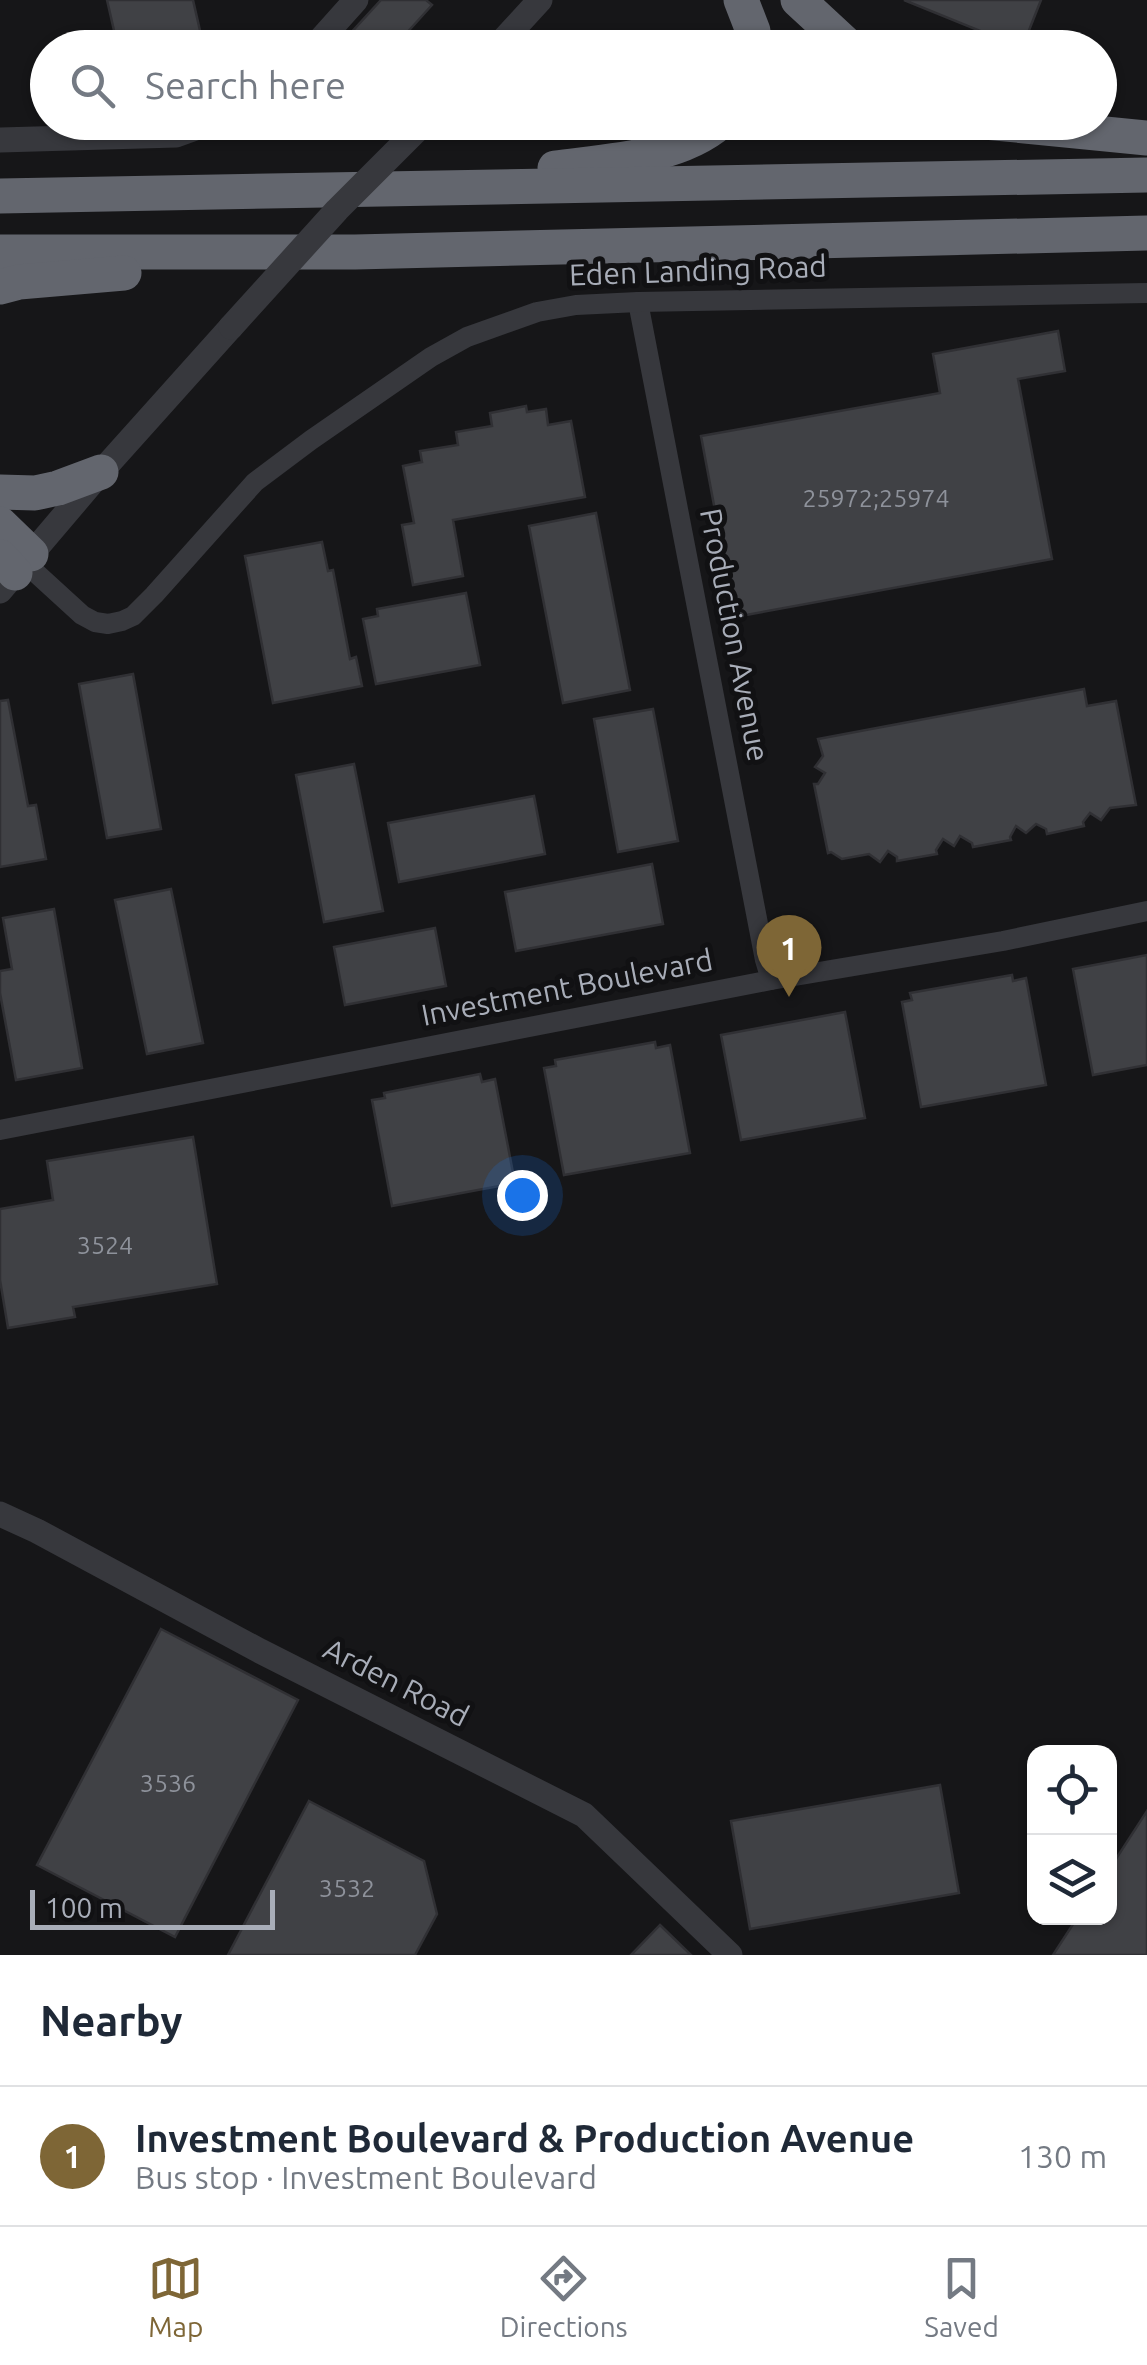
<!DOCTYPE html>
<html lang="en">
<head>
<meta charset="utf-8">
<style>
	:root { --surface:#fff; --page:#f6f6f7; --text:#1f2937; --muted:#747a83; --line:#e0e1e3; --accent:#7e6636 }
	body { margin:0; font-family:Ubuntu,sans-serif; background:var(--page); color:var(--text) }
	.controls { position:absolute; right:30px; bottom:30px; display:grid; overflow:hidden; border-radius:20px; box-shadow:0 2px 8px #0004 }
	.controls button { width:90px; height:90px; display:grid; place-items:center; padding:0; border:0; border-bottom:2px solid var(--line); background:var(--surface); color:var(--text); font:50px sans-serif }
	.scale { position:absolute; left:30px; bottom:25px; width:245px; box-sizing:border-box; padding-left:10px; border:5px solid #a8adb8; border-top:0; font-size:28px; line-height:35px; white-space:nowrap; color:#a8adb8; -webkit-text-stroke:8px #111113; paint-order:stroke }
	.you { position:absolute; left:522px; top:1195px; width:35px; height:35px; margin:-25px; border:8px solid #fff; border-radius:50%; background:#1a73e8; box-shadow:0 0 0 15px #1a73e833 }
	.badge { display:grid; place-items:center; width:65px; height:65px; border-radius:50%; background:var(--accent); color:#fff; font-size:32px; font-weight:700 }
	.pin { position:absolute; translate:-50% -82px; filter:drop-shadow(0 2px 5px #0008) }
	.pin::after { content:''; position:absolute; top:52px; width:35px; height:30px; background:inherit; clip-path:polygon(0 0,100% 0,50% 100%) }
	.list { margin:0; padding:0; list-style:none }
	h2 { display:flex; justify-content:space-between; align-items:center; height:130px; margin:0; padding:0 40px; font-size:42px }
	h2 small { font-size:32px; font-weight:400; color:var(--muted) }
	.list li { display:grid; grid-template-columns:65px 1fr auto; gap:30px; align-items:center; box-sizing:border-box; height:140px; padding:0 40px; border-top:2px solid var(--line) }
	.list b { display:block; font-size:38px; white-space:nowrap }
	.list p { margin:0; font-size:32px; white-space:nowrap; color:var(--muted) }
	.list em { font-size:32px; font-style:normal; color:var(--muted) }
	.icon { flex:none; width:55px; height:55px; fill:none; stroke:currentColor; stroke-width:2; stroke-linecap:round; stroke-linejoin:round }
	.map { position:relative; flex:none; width:1147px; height:1955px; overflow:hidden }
	.search { position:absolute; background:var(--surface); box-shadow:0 2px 8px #0004; left:30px; right:30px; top:30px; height:110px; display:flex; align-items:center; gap:25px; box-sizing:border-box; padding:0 35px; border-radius:55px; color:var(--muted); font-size:38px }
	.sheet { height:270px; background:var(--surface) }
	nav { display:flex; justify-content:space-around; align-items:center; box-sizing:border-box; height:140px; border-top:2px solid var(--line); background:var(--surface); font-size:28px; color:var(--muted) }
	nav a { display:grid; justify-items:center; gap:5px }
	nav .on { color:var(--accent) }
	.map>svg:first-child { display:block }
	.building { fill:#404145; stroke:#303034; stroke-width:2.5 }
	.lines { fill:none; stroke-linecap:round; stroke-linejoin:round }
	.minor { stroke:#37383d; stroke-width:20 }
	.tertiary { stroke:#37383d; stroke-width:25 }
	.motorway { stroke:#63666e; stroke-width:35 }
	.tertiary-bridge { stroke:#37383d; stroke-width:25 }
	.labels { text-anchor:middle; stroke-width:10; stroke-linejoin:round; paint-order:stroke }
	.number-label { font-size:25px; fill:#8e929b }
	.street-label { font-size:30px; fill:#a8adb8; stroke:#111113 }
</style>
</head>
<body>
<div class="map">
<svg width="1147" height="1955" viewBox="0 0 1147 1955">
	<rect width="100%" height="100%" fill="#161618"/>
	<g class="building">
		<path d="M107,0H193L204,48H118Z"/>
		<path d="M381,0H426L432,5L393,48H337Z"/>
		<path d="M904,0H1041L1022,48Z"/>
		<path d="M1058,331L1065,371L1018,379L1052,559L735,617L701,436L940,393L933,354Z"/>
		<path d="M526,406L527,412L546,409L548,425L571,421L585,497L453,520L463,576L413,585L402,525L414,523L403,466L422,462L420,451L458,445L456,432L492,426L490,413Z"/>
		<path d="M596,513L630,690L563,703L529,526Z"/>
		<path d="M322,542L328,571L333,570L350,659L356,657L362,686L273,703L245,556Z"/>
		<path d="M466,593L480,665L376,684L363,619L378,616L377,609Z"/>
		<path d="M133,674L161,829L107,838L79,684Z"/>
		<path d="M1084,689L1087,706L1116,701L1136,805L1110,808L1101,820L1090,813L1083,822L1084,826L1047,834L1046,829L1036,824L1026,833L1016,826L1010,837L1011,840L973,847L972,843L960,836L954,846L943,839L936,850L937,854L897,861V857L888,851L880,862L869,854L842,859L831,852L828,853L814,784H818L825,773L815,767L823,756L818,739Z"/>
		<path d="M8,700L28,806L36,805L46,859L0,867V701Z"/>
		<path d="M653,709L678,841L618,852L594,719Z"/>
		<path d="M354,764L383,911L324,922L296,775Z"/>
		<path d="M534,796L545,854L399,882L388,823Z"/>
		<path d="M652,864L663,924L516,951L505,892Z"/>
		<path d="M171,889L203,1043L147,1054L115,900Z"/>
		<path d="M54,909L82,1068L16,1080L0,993V971L12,969L3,918Z"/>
		<path d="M435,928L446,986L345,1005L334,947Z"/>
		<path d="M1147,955V1065L1093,1075L1073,969Z"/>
		<path d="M1012,975L1013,981L1026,978L1046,1085L921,1107L902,1002L912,1000L910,993Z"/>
		<path d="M845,1012L865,1118L741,1140L721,1035Z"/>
		<path d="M655,1042L656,1048L670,1045L690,1153L564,1175L544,1068L556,1066L555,1060Z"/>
		<path d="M480,1074L482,1082L495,1079L515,1183L392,1206L372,1100L385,1098L384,1093Z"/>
		<path d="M193,1137L217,1284L73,1307L75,1317L8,1328L0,1280V1209L53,1200L47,1161Z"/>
		<path d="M161,1629L298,1700L175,1937L37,1865Z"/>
		<path d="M940,1785L959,1893L750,1929L731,1821Z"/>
		<path d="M309,1801L424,1861L437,1914L415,1955H228Z"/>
		<path d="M1147,1811V1955H1053L1077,1918H1110V1868Z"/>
		<path d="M660,1925L691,1955H631Z"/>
	</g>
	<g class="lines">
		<g class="minor">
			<path d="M638,302L765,960L771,980"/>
			<path d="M24,562L82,615L95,622L108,624L122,621L133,616L154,595L255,482L311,440L431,357L467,337L537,312L576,305L638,302L1147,293"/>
			<path d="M0,1130L771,980L1003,941L1147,911"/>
		</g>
		<g class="tertiary">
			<path d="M313,48L356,0"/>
			<path d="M496,48L540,0"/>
			<path d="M0,140L176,135L212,122"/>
			<path d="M0,591L101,472L231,327"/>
			<path d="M0,1514L37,1531L260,1651L584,1815L730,1955"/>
		</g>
		<g class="motorway">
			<path d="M741,0L753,31L754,48"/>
			<path d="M798,0L850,48"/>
			<path d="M985,122L1147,138"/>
			<path d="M555,168C607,161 679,158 720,122"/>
			<path d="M0,196L1147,175"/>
			<path d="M0,252H355L1147,233"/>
			<path d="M0,287L19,282L124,273"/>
			<path d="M0,492L35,493L58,488L101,472"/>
			<path d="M0,524L31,554"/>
			<path d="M0,557L15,573"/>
		</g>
		<path class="tertiary-bridge" d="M231,327L337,210L425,122"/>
	</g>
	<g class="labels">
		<g class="number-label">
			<text x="876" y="507">25972;25974</text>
			<text x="105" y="1254">3524</text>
			<text x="168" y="1792">3536</text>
			<text x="347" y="1897">3532</text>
		</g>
		<g class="street-label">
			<text transform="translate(698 271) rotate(-2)" y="10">Eden Landing Road</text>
			<text transform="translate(734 635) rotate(79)" y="10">Production Avenue</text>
			<text transform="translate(567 988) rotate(-11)" y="10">Investment Boulevard</text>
			<text transform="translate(396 1683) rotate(27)" y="10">Arden Road</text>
		</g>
	</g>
</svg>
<div class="controls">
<button><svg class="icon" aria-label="locate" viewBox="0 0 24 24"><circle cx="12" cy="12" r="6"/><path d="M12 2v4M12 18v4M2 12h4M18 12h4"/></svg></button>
<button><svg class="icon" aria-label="layers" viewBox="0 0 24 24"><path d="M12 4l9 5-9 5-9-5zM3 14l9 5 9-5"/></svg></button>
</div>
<div class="scale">100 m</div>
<div class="you"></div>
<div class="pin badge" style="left:789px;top:997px">1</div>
<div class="search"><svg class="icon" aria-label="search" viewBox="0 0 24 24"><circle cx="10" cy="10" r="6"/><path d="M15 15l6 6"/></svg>Search here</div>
</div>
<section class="sheet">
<h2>Nearby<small></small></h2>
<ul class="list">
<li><span class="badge">1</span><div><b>Investment Boulevard &amp; Production Avenue</b><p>Bus stop · Investment Boulevard</p></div><em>130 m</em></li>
</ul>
</section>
<nav>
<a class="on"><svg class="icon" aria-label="map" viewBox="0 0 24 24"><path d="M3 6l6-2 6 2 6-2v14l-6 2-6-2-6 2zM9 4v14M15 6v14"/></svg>Map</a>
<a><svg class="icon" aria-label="directions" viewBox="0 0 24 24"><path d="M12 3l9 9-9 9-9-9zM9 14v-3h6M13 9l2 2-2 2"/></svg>Directions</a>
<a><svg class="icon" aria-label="saved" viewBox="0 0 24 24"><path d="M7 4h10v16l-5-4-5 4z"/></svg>Saved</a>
</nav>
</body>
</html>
